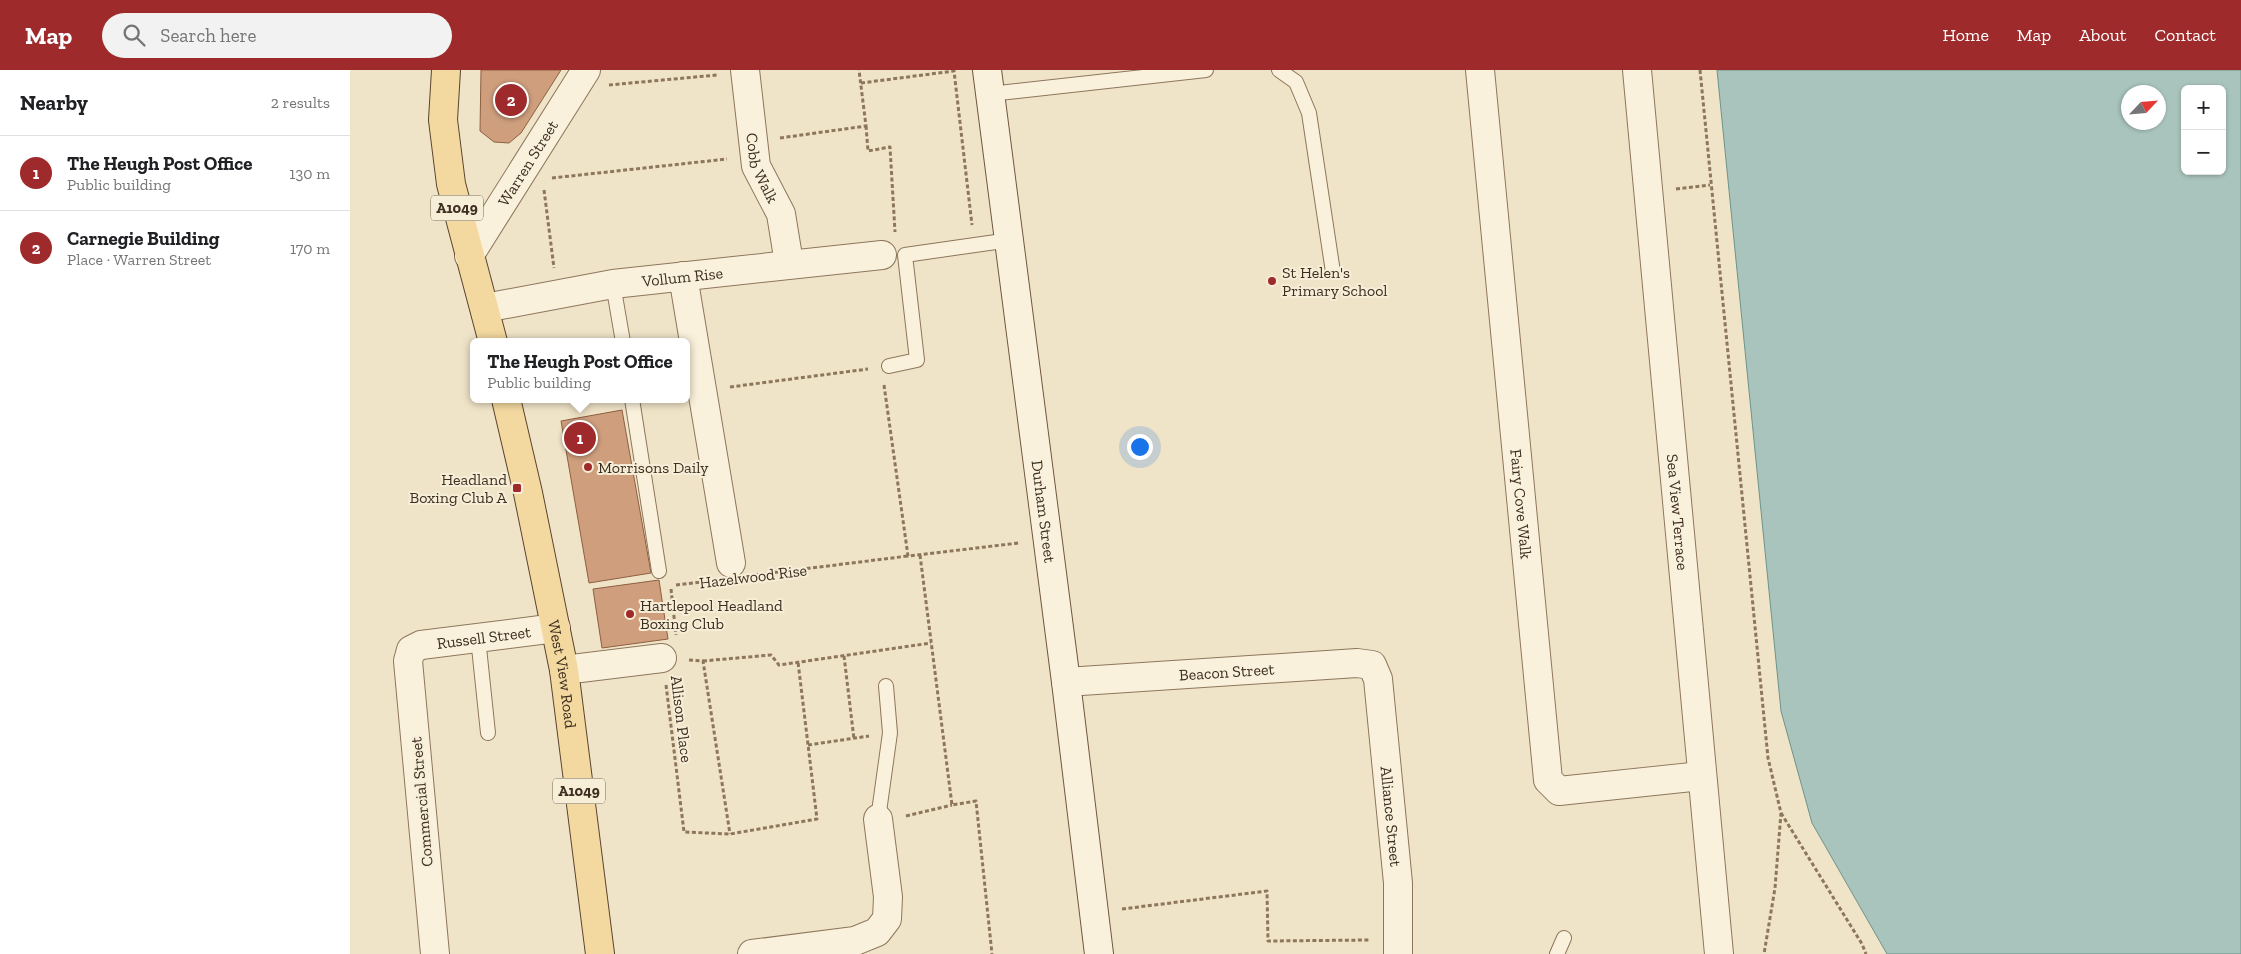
<!DOCTYPE html>
<html lang="en">
<head>
<meta charset="utf-8">
<style>
	:root { --surface:#fff; --page:#f2f2f2; --text:#202124; --muted:#757577; --line:#e0e0e0; --accent:#9e2a2b }
	body { margin:0; font-family:"Zilla Slab",serif; background:var(--page); color:var(--text) }
	.controls { position:absolute; right:15px; top:15px; display:grid; overflow:hidden; border-radius:8px; box-shadow:0 1px 4px #0004 }
	.controls button { width:45px; height:45px; display:grid; place-items:center; padding:0; border:0; border-bottom:1px solid var(--line); background:var(--surface); color:var(--text); font:25px sans-serif }
	.compass { position:absolute; left:1771px; top:15px; width:45px; height:45px; border-radius:50%; background:var(--surface); box-shadow:0 1px 4px #0004; rotate:64deg }
	.you { position:absolute; left:789px; top:376px; width:18px; height:18px; margin:-12px; border:4px solid #fff; border-radius:50%; background:#1a73e8; box-shadow:0 0 0 8px #1a73e833 }
	.badge { display:grid; place-items:center; width:32px; height:32px; border-radius:50%; background:var(--accent); color:#fff; font-size:16px; font-weight:700 }
	.pin { position:absolute; translate:-50% -50%; border:2px solid #fff; box-shadow:0 1px 5px #0006 }
	.popup { position:absolute; left:120px; top:268px; width:220px; height:65px; box-sizing:border-box; display:grid; place-content:center; border-radius:8px; background:var(--surface); filter:drop-shadow(0 1px 4px #0005); font-size:16px; white-space:nowrap; color:var(--muted) }
	.popup b { font-size:19px; color:var(--text) }
	.popup::after { content:''; position:absolute; left:50%; top:100%; margin-left:-10px; border:10px solid transparent; border-top-color:var(--surface) }
	.list { margin:0; padding:0; list-style:none }
	h2 { display:flex; justify-content:space-between; align-items:center; height:65px; margin:0; padding:0 20px; font-size:21px }
	h2 small { font-size:16px; font-weight:400; color:var(--muted) }
	.list li { display:grid; grid-template-columns:32px 1fr auto; gap:15px; align-items:center; box-sizing:border-box; height:75px; padding:0 20px; border-top:1px solid var(--line) }
	.list b { display:block; font-size:19px; white-space:nowrap }
	.list p { margin:0; font-size:16px; white-space:nowrap; color:var(--muted) }
	.list em { font-size:16px; font-style:normal; color:var(--muted) }
	.icon { flex:none; width:28px; height:28px; fill:none; stroke:currentColor; stroke-width:2; stroke-linecap:round; stroke-linejoin:round }
	.map { position:relative; flex:none; width:1891px; height:884px; overflow:hidden }
	header { display:flex; align-items:center; gap:30px; box-sizing:border-box; height:70px; padding:0 25px; background:var(--accent); color:#fff }
	header strong { font-size:24px }
	nav { display:flex; gap:28px; margin-inline-start:auto; font-size:18px }
	.search { width:350px; height:45px; background:var(--page); display:flex; align-items:center; gap:12px; box-sizing:border-box; padding:0 18px; border-radius:28px; color:var(--muted); font-size:19px }
	main { display:flex }
	aside { flex:1; background:var(--surface) }
	.map>svg:first-child { display:block }
	.water { fill:#a9c4bc; stroke:#6f938a; fill-rule:evenodd }
	.building { fill:#cf9f7d; stroke:#8d5f41 }
	.lines { fill:none; stroke-linecap:round; stroke-linejoin:round }
	.lane-casing { stroke:#8d765c; stroke-width:16 }
	.street-casing { stroke:#8d765c; stroke-width:30 }
	.secondary-casing { stroke:#6f573f; stroke-width:30 }
	.primary-casing { stroke:#5b4430; stroke-width:30 }
	.path { stroke:#8d765c; stroke-width:3; stroke-dasharray:4 2.5; stroke-linecap:butt }
	.lane { stroke:#faf1dc; stroke-width:14 }
	.street { stroke:#faf1dc; stroke-width:28 }
	.secondary { stroke:#faf1dc; stroke-width:28 }
	.primary { stroke:#f3d9a0; stroke-width:28 }
	.poi-dot { fill:#9e2a2b; stroke:#f7eed8; stroke-width:2 }
	.labels { text-anchor:middle; stroke-width:4; stroke-linejoin:round; paint-order:stroke }
	.shield { fill:#f7eed8; stroke:#756857; stroke-width:1 }
	.shield-label { font-size:15px; font-weight:bold; fill:#3d2e20 }
	.street-label { font-size:16px; fill:#3d2e20; stroke:#f7eed8 }
	.poi-label { font-size:16px; fill:#3d2e20; stroke:#f7eed8; text-anchor:start }
</style>
</head>
<body>
<header>
<strong>Map</strong>
<div class="search"><svg class="icon" aria-label="search" viewBox="0 0 24 24"><circle cx="10" cy="10" r="6"/><path d="M15 15l6 6"/></svg>Search here</div>
<nav><a>Home</a><a>Map</a><a>About</a><a>Contact</a></nav>
</header>
<main>
<aside>
<h2>Nearby<small>2 results</small></h2>
<ul class="list">
<li><span class="badge">1</span><div><b>The Heugh Post Office</b><p>Public building</p></div><em>130 m</em></li>
<li><span class="badge">2</span><div><b>Carnegie Building</b><p>Place · Warren Street</p></div><em>170 m</em></li>
</ul>
</aside>
<div class="map">
<svg width="1891" height="884" viewBox="0 0 1891 884">
	<rect width="100%" height="100%" fill="#f0e4c8"/>
	<path class="water" d="M1367,0H1891V884H1537L1462,753L1431,641ZM1835,19H1872V101H1835ZM1778,22H1808V52H1778Z"/>
	<g class="building">
		<path d="M131,0H211L171,63L159,73L144,72L130,61Z"/>
		<path d="M272,340L301,503L239,513L211,351Z"/>
		<path d="M309,510L318,569L252,578L243,519Z"/>
	</g>
	<g class="lines">
		<g class="lane-casing">
			<g id="lane">
				<path d="M929,0L946,12L959,43L983,202"/>
				<path d="M640,24L856,0"/>
				<path d="M263,214L273,272"/>
				<path d="M539,296L567,290L555,185L660,170"/>
				<path d="M282,329L309,501"/>
				<path d="M128,568L138,663"/>
				<path d="M528,749L540,663L536,616"/>
				<path d="M1207,884L1214,868"/>
			</g>
		</g>
		<g class="street-casing">
			<g id="street">
				<path id="s1" d="M395,0L406,96L431,144L439,193"/>
				<path id="s2" d="M1130,0L1198,710L1209,721L1351,706"/>
				<path id="s3" d="M1287,0L1369,884"/>
				<path id="s4" d="M119,186L236,0"/>
				<path d="M333,206L381,493"/>
				<path id="s5" d="M135,238L263,214L532,185"/>
				<path d="M214,600L312,588"/>
				<path id="s6" d="M716,612L1007,593L1022,595L1028,609L1048,813V884"/>
				<path id="s7" d="M85,884L58,591L61,580L71,575L206,558"/>
				<path d="M402,884L505,871L527,862L537,849L538,827L528,749"/>
			</g>
		</g>
		<g class="secondary-casing">
			<g id="secondary">
				<path id="s8" d="M637,0L716,612L749,884"/>
			</g>
		</g>
		<g class="primary-casing">
			<g id="primary">
				<path d="M96,0L93,50L101,114L143,272"/>
				<path id="s9" d="M156,329L178,423L214,600L250,884"/>
			</g>
		</g>
		<g class="path">
			<path d="M1350,0L1418,688L1431,743L1425,818L1414,884"/>
			<path d="M511,13L604,1L622,155"/>
			<path d="M259,15L367,5"/>
			<path d="M516,56L518,81L540,77L545,162"/>
			<path d="M430,68L516,56L509,0"/>
			<path d="M202,108L377,89"/>
			<path d="M1326,119L1360,115"/>
			<path d="M194,120L204,198"/>
			<path d="M534,315L558,486L669,473"/>
			<path d="M380,317L518,299"/>
			<path d="M570,485L602,735L626,731L642,884"/>
			<path d="M405,505L558,486"/>
			<path d="M326,515L359,511"/>
			<path d="M321,519L326,565"/>
			<path d="M494,586L504,669"/>
			<path d="M339,590L353,591L380,764"/>
			<path d="M353,591L421,585L429,595L581,573"/>
			<path d="M316,615L334,762L380,764L467,749L448,592"/>
			<path d="M458,675L519,666"/>
			<path d="M1431,743L1512,874L1516,884"/>
			<path d="M556,746L602,735"/>
			<path d="M772,839L917,821L918,871L1019,870"/>
		</g>
		<use href="#lane" class="lane"/>
		<use href="#street" class="street"/>
		<use href="#secondary" class="secondary"/>
		<use href="#primary" class="primary"/>
	</g>
	<g class="poi-dot">
		<circle cx="922" cy="211" r="5"/>
		<circle cx="238" cy="397" r="5"/>
		<rect x="162" y="413" width="10" height="10" rx="2.5"/>
		<circle cx="280" cy="544" r="5"/>
	</g>
	<g class="labels">
		<g class="shield">
			<rect x="81" y="125.5" width="52" height="25" rx="4"/>
			<rect x="203" y="708.5" width="52" height="25" rx="4"/>
		</g>
		<g class="shield-label">
			<text x="107" y="143">A1049</text>
			<text x="229" y="726">A1049</text>
		</g>
		<g class="street-label">
			<text dy="6" stroke="none"><textPath href="#s4" startOffset="110">Warren Street</textPath></text>
			<text dy="6" stroke="none"><textPath href="#s1" startOffset="100">Cobb Walk</textPath></text>
			<text dy="6" stroke="none"><textPath href="#s5" startOffset="200">Vollum Rise</textPath></text>
			<text dy="6" stroke="none"><textPath href="#s2" startOffset="436">Fairy Cove Walk</textPath></text>
			<text dy="6" stroke="none"><textPath href="#s8" startOffset="445">Durham Street</textPath></text>
			<text dy="6" stroke="none"><textPath href="#s3" startOffset="444">Sea View Terrace</textPath></text>
			<text transform="translate(403 506) rotate(-7)" y="6">Hazelwood Rise</text>
			<text dy="6" stroke="none"><textPath href="#s7" startOffset="380">Russell Street</textPath></text>
			<text dy="6" stroke="none"><textPath href="#s6" startOffset="161">Beacon Street</textPath></text>
			<text dy="6" stroke="none"><textPath href="#s9" startOffset="281">West View Road</textPath></text>
			<text transform="translate(332 649) rotate(83)" y="6">Allison Place</text>
			<text transform="translate(71 732) rotate(-95)" y="6">Commercial Street</text>
			<text dy="6" stroke="none"><textPath href="#s6" startOffset="460">Alliance Street</textPath></text>
		</g>
		<g class="poi-label">
			<text x="932" y="208">St Helen's<tspan x="932" dy="18">Primary School</tspan></text>
			<text x="248" y="403">Morrisons Daily</text>
			<text x="157" y="415" text-anchor="end">Headland<tspan x="157" dy="18">Boxing Club A</tspan></text>
			<text x="290" y="541">Hartlepool Headland<tspan x="290" dy="18">Boxing Club</tspan></text>
		</g>
	</g>
</svg>
<div class="controls">
<button>+</button>
<button>−</button>
</div>
<svg class="compass" viewBox="-18 -18 36 36"><path d="M0-13l5 13h-10z" fill="#e53935"/><path d="M0 13l5-13h-10z" fill="#757577"/></svg>
<div class="you"></div>
<div class="pin badge" style="left:230px;top:368px">1</div>
<div class="popup"><b>The Heugh Post Office</b>Public building</div>
<div class="pin badge" style="left:161px;top:30px">2</div>
</div>
</main>
</body>
</html>
